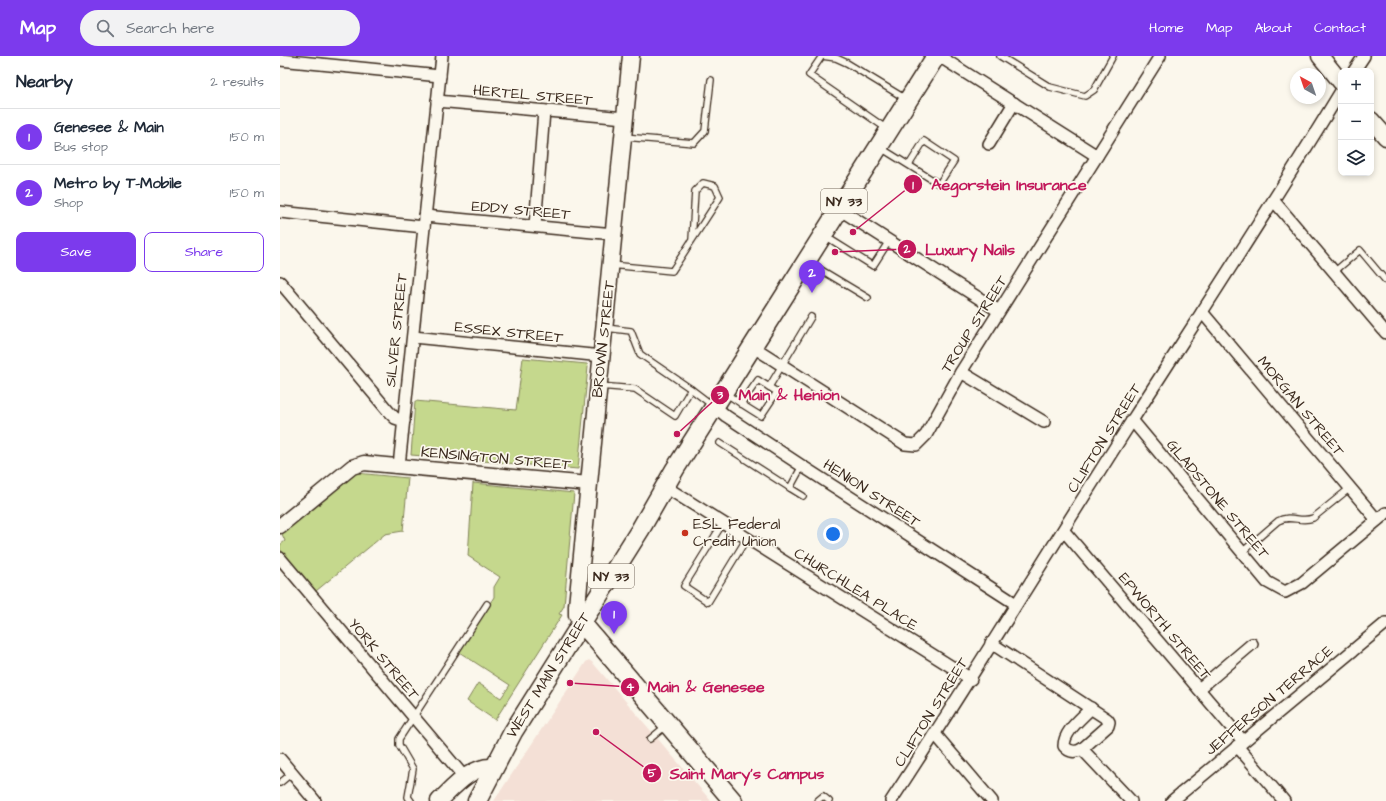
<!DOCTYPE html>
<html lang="en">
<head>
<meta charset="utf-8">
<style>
	:root { --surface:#fff; --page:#f2f2f3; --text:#1f2937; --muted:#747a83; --line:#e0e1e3; --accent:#7c3aed }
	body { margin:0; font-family:"Architects Daughter",sans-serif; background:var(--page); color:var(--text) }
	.controls { position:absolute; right:12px; top:12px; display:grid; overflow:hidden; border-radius:8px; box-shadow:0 2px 6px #0003 }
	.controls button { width:36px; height:36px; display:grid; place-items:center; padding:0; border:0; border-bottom:1px solid var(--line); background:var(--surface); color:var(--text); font:20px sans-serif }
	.compass { position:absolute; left:1010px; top:12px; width:36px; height:36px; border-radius:50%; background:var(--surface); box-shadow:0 2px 6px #0003; rotate:320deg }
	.you { position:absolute; left:553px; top:478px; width:14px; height:14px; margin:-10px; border:3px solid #fff; border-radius:50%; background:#1a73e8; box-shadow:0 0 0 6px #1a73e833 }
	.badge { display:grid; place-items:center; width:26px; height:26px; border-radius:50%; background:var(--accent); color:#fff; font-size:13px; font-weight:700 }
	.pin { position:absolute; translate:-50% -33px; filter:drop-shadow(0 1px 2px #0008) }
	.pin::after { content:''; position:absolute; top:21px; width:14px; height:12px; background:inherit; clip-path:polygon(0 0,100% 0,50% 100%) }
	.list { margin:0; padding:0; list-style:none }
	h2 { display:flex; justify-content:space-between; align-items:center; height:52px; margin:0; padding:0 16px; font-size:17px }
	h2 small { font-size:13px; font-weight:400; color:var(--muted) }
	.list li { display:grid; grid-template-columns:26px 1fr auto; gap:12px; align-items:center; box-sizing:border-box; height:56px; padding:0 16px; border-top:1px solid var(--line) }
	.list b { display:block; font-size:15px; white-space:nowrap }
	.list p { margin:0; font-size:13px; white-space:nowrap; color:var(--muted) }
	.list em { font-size:13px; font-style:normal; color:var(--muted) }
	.actions { display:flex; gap:8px; padding:12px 16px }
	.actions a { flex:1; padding:9px 0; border:1px solid var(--accent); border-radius:8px; text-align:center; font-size:14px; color:var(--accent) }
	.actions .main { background:var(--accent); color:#fff }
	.icon { flex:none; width:22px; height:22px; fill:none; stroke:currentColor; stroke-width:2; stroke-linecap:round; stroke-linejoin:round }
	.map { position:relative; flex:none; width:1106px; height:745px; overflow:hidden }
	header { display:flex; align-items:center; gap:24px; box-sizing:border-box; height:56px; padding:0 20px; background:var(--accent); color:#fff }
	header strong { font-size:19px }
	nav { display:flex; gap:22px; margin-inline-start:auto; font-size:14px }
	.search { width:280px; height:36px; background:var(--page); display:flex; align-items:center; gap:10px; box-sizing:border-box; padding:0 14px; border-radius:22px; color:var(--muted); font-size:15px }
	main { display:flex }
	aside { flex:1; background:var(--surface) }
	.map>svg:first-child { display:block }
	.built { fill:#f4e0d6 }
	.green { fill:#c5d88d; stroke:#808156 }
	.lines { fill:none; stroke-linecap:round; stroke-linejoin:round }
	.service-casing { stroke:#3b2a1e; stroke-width:8 }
	.minor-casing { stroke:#3b2a1e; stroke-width:14 }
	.tertiary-casing { stroke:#3b2a1e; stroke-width:17 }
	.secondary-casing { stroke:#3b2a1e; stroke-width:19 }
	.primary-casing { stroke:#3b2a1e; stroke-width:21 }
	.service { stroke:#fbf7ec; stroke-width:5.5 }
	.minor { stroke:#fbf7ec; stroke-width:11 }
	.tertiary { stroke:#fbf7ec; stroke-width:14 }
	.secondary { stroke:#fbf7ec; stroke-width:16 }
	.primary { stroke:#fbf7ec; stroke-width:18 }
	.poi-dot { fill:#c8321e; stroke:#fbf7ec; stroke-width:1.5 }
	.labels { text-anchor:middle; stroke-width:3.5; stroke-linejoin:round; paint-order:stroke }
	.shield { fill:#fbf7ec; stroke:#75685c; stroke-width:1 }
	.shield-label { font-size:14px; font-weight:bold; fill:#3b2a1e }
	.street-label { font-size:15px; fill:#3b2a1e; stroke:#fbf7ec }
	.poi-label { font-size:15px; fill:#3b2a1e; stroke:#fbf7ec; text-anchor:start }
	.leader { fill:none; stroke:#c2185b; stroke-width:1.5 }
	.callout-dot { fill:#c2185b; stroke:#fbf7ec; stroke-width:1.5 }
	.mark-label { font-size:12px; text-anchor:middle; font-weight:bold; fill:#fff }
	.callout-label { font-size:16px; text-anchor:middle; font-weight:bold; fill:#c2185b; stroke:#fbf7ec; stroke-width:3.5; stroke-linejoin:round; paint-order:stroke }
</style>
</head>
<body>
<header>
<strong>Map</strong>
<div class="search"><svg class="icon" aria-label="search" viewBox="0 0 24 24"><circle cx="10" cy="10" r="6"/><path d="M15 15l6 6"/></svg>Search here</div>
<nav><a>Home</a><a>Map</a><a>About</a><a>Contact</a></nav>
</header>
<main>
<aside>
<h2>Nearby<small>2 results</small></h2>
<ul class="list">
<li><span class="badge">1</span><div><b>Genesee &amp; Main</b><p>Bus stop</p></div><em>150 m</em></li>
<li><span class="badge">2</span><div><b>Metro by T-Mobile</b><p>Shop</p></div><em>150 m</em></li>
</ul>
<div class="actions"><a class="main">Save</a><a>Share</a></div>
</aside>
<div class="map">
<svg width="1106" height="745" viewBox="0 0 1106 745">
	<rect width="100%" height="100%" fill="#fbf7ec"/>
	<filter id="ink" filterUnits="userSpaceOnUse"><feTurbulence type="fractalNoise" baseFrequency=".025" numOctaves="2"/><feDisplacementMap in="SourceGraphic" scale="8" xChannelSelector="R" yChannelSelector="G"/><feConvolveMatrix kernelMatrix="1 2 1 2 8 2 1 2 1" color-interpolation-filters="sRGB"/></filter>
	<g filter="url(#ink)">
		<path class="built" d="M309,604L313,607L431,745H214L306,606Z"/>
		<g class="green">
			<path d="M243,302L307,308L308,311L298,413L131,399L135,345L236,354Z"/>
			<path d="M76,417L128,422L123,475L105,478L36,535L0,493V489L5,485L2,478Z"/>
			<path d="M193,427L294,437L284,550L279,558L282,559L215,664L187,645L198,627L221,642L230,629L179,596L214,541V531L220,521L188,500Z"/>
		</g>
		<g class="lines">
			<g class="service-casing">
				<g id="service">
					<path d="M720,0L770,31L805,40L814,34L833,0"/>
					<path d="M607,73L529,19L542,0L556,2L567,7L626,43"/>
					<path d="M344,81L414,87L425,75L431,24"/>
					<path d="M601,92L659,128L674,105L644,85L629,109"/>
					<path d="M545,180L593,210L609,185"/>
					<path d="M528,206L588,242"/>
					<path d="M331,209L392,215L440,141L435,130L423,127L415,135L412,184"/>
					<path d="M1054,216L1080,194L1106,225"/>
					<path d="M326,272L351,275L360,298L411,333"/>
					<path d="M319,330L355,333L395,360L411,333L432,349"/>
					<path d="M489,331L531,261"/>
					<path d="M445,337C457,345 469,353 481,360L497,336L478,324L461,348"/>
					<path d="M440,387L510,432L522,410"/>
					<path d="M510,432L523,440"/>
					<path d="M443,467L404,530L428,546L467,482"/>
					<path d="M962,496L998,465C1010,458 1021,467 1033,462L1070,432"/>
					<path d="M370,683L387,669"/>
					<path d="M0,727L12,717"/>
					<path d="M131,745L128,741L133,713L119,689V683L207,548"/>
					<path d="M537,745L543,740L549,745"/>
				</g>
			</g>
			<g class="minor-casing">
				<g id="minor">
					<path d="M659,0L817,100"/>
					<path d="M0,4L160,20"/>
					<path d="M1074,15L1084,0"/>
					<path d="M157,45L345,62"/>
					<path d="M709,88L734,47"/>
					<path d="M994,145L1106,277"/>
					<path d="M559,153L719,255"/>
					<path d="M0,156L144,171"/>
					<path d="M145,160L334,178"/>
					<path d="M255,170L264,55"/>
					<path d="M0,226L109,356L115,362L124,365"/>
					<path d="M922,256L1097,464"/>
					<path d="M133,281L322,300"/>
					<path d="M472,290L625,388L636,389L646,379L681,316L880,0"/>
					<path d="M681,316L764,366"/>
					<path d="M434,350L446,360L522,410L736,548"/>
					<path d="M852,364L987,526L1005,536L1022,527L1106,457"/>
					<path d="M119,410L162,0"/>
					<path d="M384,430L691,623"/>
					<path d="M784,475L963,685"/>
					<path d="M0,502L185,722"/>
					<path d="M711,587L827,663L829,666L828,670L802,693L851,745"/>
					<path d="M919,633L972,588"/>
					<path d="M655,678L712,745"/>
					<path d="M957,690L1004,745"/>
					<path d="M802,693C795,697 789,696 784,690C784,675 801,663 811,652"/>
					<path d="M0,703L35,745"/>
					<path d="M611,745C694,619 772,490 853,363C923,254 994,146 1061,35"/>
					<path d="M892,745L1106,567"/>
				</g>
			</g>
			<g class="tertiary-casing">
				<path id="tertiary" d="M0,470L72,411L84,407L309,428"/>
			</g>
			<g class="secondary-casing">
				<g id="secondary">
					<path d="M1040,0L1061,26"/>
					<path d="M1091,64L1106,81"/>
					<path d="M301,566L297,559V550L351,0"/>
					<path d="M159,745C173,732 192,709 213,711"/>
				</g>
			</g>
			<g class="primary-casing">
				<g id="primary">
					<path d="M301,566L453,745"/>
					<path d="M197,745L233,676L360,474L395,413L656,0"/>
				</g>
			</g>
			<use href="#service" class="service"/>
			<use href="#minor" class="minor"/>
			<use href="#tertiary" class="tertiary"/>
			<use href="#secondary" class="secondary"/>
			<use href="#primary" class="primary"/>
		</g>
	</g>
	<circle class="poi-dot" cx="405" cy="477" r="4"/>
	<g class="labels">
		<g class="shield">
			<rect x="541" y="133" width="46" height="24" rx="3"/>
			<rect x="308" y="508" width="46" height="24" rx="3"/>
		</g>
		<g class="shield-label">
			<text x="564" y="150">NY 33</text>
			<text x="331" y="525">NY 33</text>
		</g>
		<g class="street-label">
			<text transform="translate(253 39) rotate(5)" y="5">HERTEL STREET</text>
			<text transform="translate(241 154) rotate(5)" y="5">EDDY STREET</text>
			<text transform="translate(694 268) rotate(-58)" y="5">TROUP STREET</text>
			<text transform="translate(116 274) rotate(-84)" y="5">SILVER STREET</text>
			<text transform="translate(229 276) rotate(6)" y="5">ESSEX STREET</text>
			<text transform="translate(323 283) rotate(-84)" y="5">BROWN STREET</text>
			<text transform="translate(1021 350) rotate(50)" y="5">MORGAN STREET</text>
			<text transform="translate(824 382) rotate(-58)" y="5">CLIFTON STREET</text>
			<text transform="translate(216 402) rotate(5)" y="5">KENSINGTON STREET</text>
			<text transform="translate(592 437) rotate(33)" y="5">HENION STREET</text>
			<text transform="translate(938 443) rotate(50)" y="5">GLADSTONE STREET</text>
			<text transform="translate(576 533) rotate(32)" y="5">CHURCHLEA PLACE</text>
			<text transform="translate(885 570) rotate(50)" y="5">EPWORTH STREET</text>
			<text transform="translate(104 603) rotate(50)" y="5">YORK STREET</text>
			<text transform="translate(268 619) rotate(-58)" y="5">WEST MAIN STREET</text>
			<text transform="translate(989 644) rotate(-40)" y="5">JEFFERSON TERRACE</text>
			<text transform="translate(651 656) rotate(-58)" y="5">CLIFTON STREET</text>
		</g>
		<g class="poi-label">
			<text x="413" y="473">ESL Federal<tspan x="413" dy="17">Credit Union</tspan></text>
		</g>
	</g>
	<path class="leader" d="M573 176L633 128M555 196L627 193M397 378L440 339M290 627L350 631M316 676L372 717"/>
	<g class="callout-dot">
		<circle cx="573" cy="176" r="4"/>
		<circle cx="555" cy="196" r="4"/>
		<circle cx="397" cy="378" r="4"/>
		<circle cx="290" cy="627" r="4"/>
		<circle cx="316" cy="676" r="4"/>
		<circle cx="633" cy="128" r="10"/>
		<circle cx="627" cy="193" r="10"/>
		<circle cx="440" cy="339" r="10"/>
		<circle cx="350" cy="631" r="10"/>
		<circle cx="372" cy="717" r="10"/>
	</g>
	<g class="mark-label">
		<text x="633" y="133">1</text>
		<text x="627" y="197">2</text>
		<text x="440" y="343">3</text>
		<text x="350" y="635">4</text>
		<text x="372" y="721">5</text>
	</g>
	<g class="callout-label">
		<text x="729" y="134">Aegorstein Insurance</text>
		<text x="690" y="199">Luxury Nails</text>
		<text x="509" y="344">Main &amp; Henion</text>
		<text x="426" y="636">Main &amp; Genesee</text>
		<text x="467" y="723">Saint Mary's Campus</text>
	</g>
</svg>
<div class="controls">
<button>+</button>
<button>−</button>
<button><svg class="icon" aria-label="layers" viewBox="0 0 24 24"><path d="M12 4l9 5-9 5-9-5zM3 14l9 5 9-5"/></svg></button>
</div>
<svg class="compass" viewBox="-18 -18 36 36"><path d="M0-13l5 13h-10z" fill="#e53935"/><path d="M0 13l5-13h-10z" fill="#747a83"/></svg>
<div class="you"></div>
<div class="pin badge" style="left:334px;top:578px">1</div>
<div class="pin badge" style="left:532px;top:237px">2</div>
</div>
</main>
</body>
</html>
